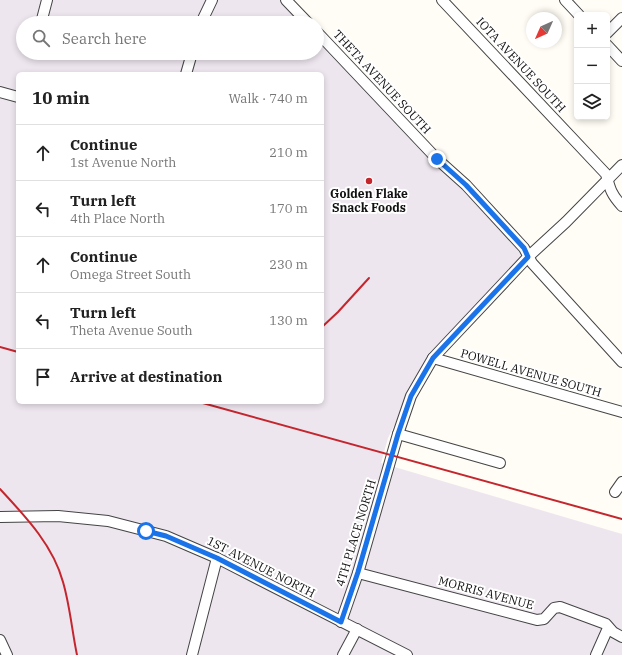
<!DOCTYPE html>
<html lang="en">
<head>
<meta charset="utf-8">
<style>
	:root { --surface:#fff; --page:#f2f2f2; --text:#222; --muted:#767676; --line:#e0e0e0 }
	body { margin:0; font-family:"IBM Plex Serif",serif; background:var(--page); color:var(--text) }
	.controls { position:absolute; right:12px; top:12px; display:grid; overflow:hidden; border-radius:6px; box-shadow:0 2px 6px #0003 }
	.controls button { width:36px; height:36px; display:grid; place-items:center; padding:0; border:0; border-bottom:1px solid var(--line); background:var(--surface); color:var(--text); font:20px sans-serif }
	.compass { position:absolute; left:526px; top:12px; width:36px; height:36px; border-radius:50%; background:var(--surface); box-shadow:0 2px 6px #0003; rotate:225deg }
	.stop { position:absolute; width:12px; height:12px; margin:-9px; border:3px solid #1a73e8; border-radius:50%; background:#fff }
	.stop.end { background:#1a73e8; border-color:#fff; box-shadow:0 1px 4px #0008 }
	.list { margin:0; padding:0; list-style:none }
	h2 { display:flex; justify-content:space-between; align-items:center; height:52px; margin:0; padding:0 16px; font-size:17px }
	h2 small { font-size:13px; font-weight:400; color:var(--muted) }
	.list li { display:grid; grid-template-columns:26px 1fr auto; gap:12px; align-items:center; box-sizing:border-box; height:56px; padding:0 16px; border-top:1px solid var(--line) }
	.list b { display:block; font-size:15px; white-space:nowrap }
	.list p { margin:0; font-size:13px; white-space:nowrap; color:var(--muted) }
	.list em { font-size:13px; font-style:normal; color:var(--muted) }
	.icon { flex:none; width:22px; height:22px; fill:none; stroke:currentColor; stroke-width:2; stroke-linecap:round; stroke-linejoin:round }
	.map { position:relative; flex:none; width:622px; height:655px; overflow:hidden }
	.search { position:absolute; background:var(--surface); box-shadow:0 2px 6px #0003; left:16px; top:16px; width:308px; height:44px; display:flex; align-items:center; gap:10px; box-sizing:border-box; padding:0 14px; border-radius:22px; color:var(--muted); font-size:15px }
	.panel { position:absolute; background:var(--surface); box-shadow:0 2px 6px #0003; left:16px; top:72px; width:308px; height:332px; border-radius:6px }
	.map>svg:first-child { display:block }
	.industrial { fill:#eee6ef; fill-rule:evenodd }
	.lines { fill:none; stroke-linecap:round; stroke-linejoin:round }
	.minor-casing { stroke:#444; stroke-width:12 }
	.minor { stroke:#fff; stroke-width:10 }
	.rail { stroke:#c4262e; stroke-width:2 }
	.route { stroke:#1a73e8; stroke-width:5 }
	.poi-dot { fill:#c4262e; stroke:#fff; stroke-width:1.5 }
	.labels { text-anchor:middle; stroke-width:4; stroke-linejoin:round; paint-order:stroke }
	.street-label { font-size:12px; fill:#111; stroke:#fff }
	.poi-label { font-size:12px; font-weight:bold; fill:#111; stroke:#fff }
</style>
</head>
<body>
<div class="map">
<svg width="622" height="655" viewBox="0 0 622 655">
	<rect width="100%" height="100%" fill="#fffdf5"/>
	<path class="industrial" d="M0,0H293L315,23H23V53H317V25L529,251L425,363L388,438L381,463L622,534V655H0ZM18,74H322V402H18Z"/>
	<g class="lines">
		<g class="minor-casing">
			<g id="minor">
				<path d="M286,0L308,23"/>
				<path d="M442,0L606,174C610,189 611,194 622,206"/>
				<path d="M565,0L579,15"/>
				<path d="M41,23L47,0"/>
				<path d="M201,23L212,0"/>
				<path d="M317,32L437,159L466,185L524,248L532,263L622,362"/>
				<path d="M607,33L622,18"/>
				<path d="M607,45L622,61"/>
				<path d="M186,74L192,53"/>
				<path d="M0,92L18,97"/>
				<path d="M433,358L622,412"/>
				<path d="M398,434L500,463"/>
				<path d="M615,492L622,482"/>
				<path d="M0,517L58,516L108,521L166,536L217,558L407,655"/>
				<path d="M358,573L537,620L544,619L554,608L560,607L606,624L613,632L622,637"/>
				<path d="M341,622L358,573L398,434L411,396L433,358L528,257L566,222L622,165"/>
				<path d="M0,640L7,655"/>
				<path d="M192,655L217,558"/>
				<path d="M343,655L357,629"/>
				<path d="M596,655L608,628"/>
			</g>
		</g>
		<use href="#minor" class="minor"/>
		<g class="rail">
			<path d="M322,327L338,312L369,278"/>
			<path d="M0,347L18,352"/>
			<path d="M199,402L622,519"/>
			<path d="M0,489C25,516 53,545 63,582C70,606 72,631 77,655"/>
		</g>
	</g>
	<g class="lines">
		<path class="route" d="M146,531L166,536L217,558L341,622L358,572L398,434L411,396L433,358L528,257L524,248L466,185L437,159"/>
	</g>
	<circle class="poi-dot" cx="369" cy="181" r="4"/>
	<g class="labels">
		<g class="street-label">
			<text transform="translate(521 65) rotate(47)" y="4">IOTA AVENUE SOUTH</text>
			<text transform="translate(382 82) rotate(47)" y="4">THETA AVENUE SOUTH</text>
			<text transform="translate(531 373) rotate(16)" y="4">POWELL AVENUE SOUTH</text>
			<text transform="translate(356 533) rotate(-73)" y="4">4TH PLACE NORTH</text>
			<text transform="translate(261 567) rotate(27)" y="4">1ST AVENUE NORTH</text>
			<text transform="translate(486 593) rotate(15)" y="4">MORRIS AVENUE</text>
		</g>
		<g class="poi-label">
			<text x="369" y="198">Golden Flake<tspan x="369" dy="14">Snack Foods</tspan></text>
		</g>
	</g>
</svg>
<div class="controls">
<button>+</button>
<button>−</button>
<button><svg class="icon" aria-label="layers" viewBox="0 0 24 24"><path d="M12 4l9 5-9 5-9-5zM3 14l9 5 9-5"/></svg></button>
</div>
<svg class="compass" viewBox="-18 -18 36 36"><path d="M0-13l5 13h-10z" fill="#e53935"/><path d="M0 13l5-13h-10z" fill="#767676"/></svg>
<div class="stop" style="left:146px;top:531px"></div>
<div class="stop end" style="left:437px;top:159px"></div>
<div class="search"><svg class="icon" aria-label="search" viewBox="0 0 24 24"><circle cx="10" cy="10" r="6"/><path d="M15 15l6 6"/></svg>Search here</div>
<section class="panel">
<h2>10 min<small>Walk · 740 m</small></h2>
<ul class="list">
<li><svg class="icon" aria-label="ahead" viewBox="0 0 24 24"><path d="M12 20V5M6 11l6-6 6 6"/></svg><div><b>Continue</b><p>1st Avenue North</p></div><em>210 m</em></li>
<li><svg class="icon" aria-label="left" viewBox="0 0 24 24"><path d="M17 20v-9H6M10 6l-5 5 5 5"/></svg><div><b>Turn left</b><p>4th Place North</p></div><em>170 m</em></li>
<li><svg class="icon" aria-label="ahead" viewBox="0 0 24 24"><path d="M12 20V5M6 11l6-6 6 6"/></svg><div><b>Continue</b><p>Omega Street South</p></div><em>230 m</em></li>
<li><svg class="icon" aria-label="left" viewBox="0 0 24 24"><path d="M17 20v-9H6M10 6l-5 5 5 5"/></svg><div><b>Turn left</b><p>Theta Avenue South</p></div><em>130 m</em></li>
<li><svg class="icon" aria-label="arrive" viewBox="0 0 24 24"><path d="M6 21V4h12l-3 4 3 4H6"/></svg><div><b>Arrive at destination</b></div></li>
</ul>
</section>
</div>
</body>
</html>
